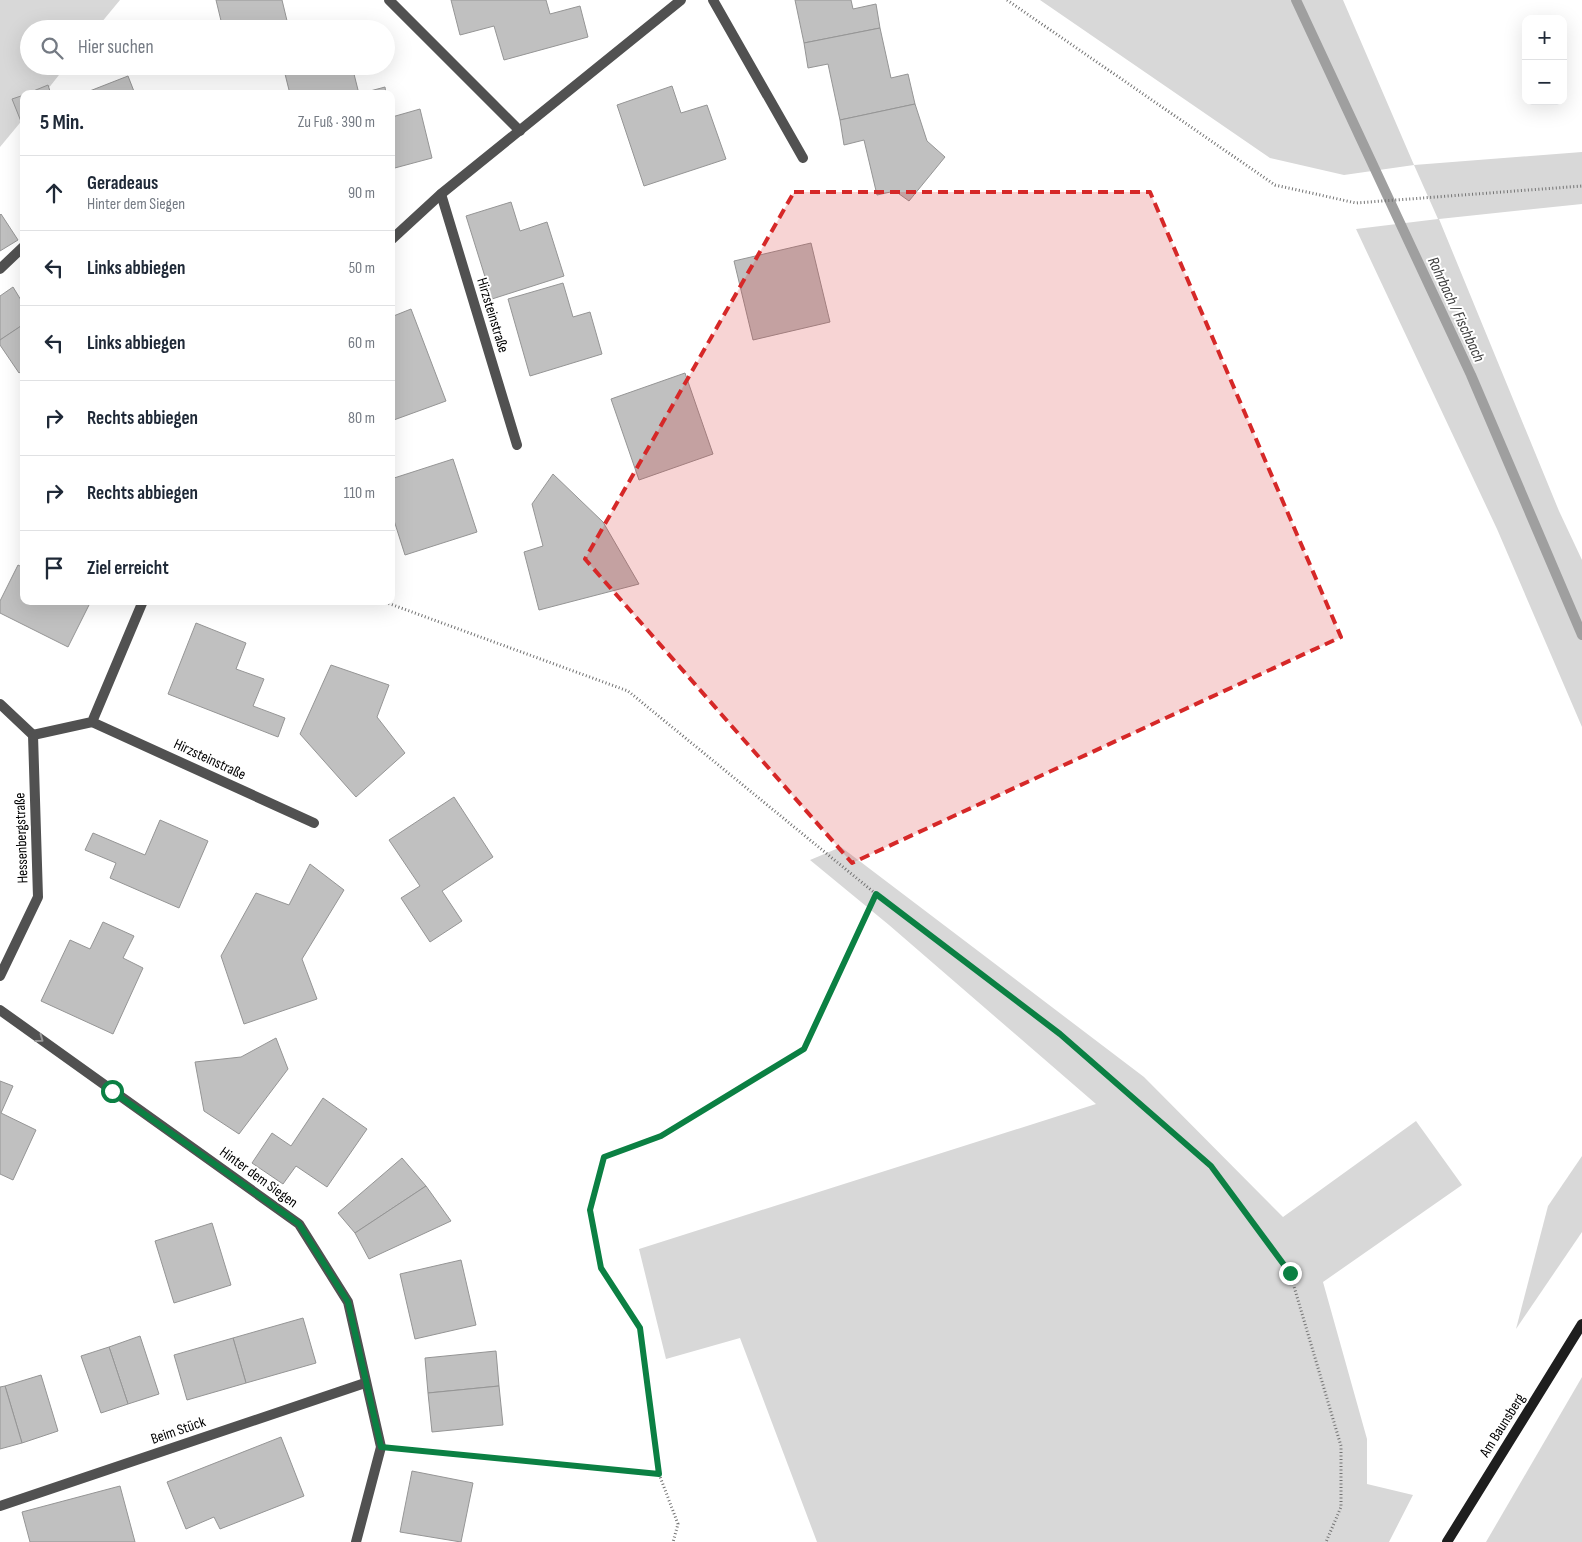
<!DOCTYPE html>
<html lang="de">
<head>
<meta charset="utf-8">
<style>
	:root { --surface:#fff; --page:#f2f2f3; --text:#1f2937; --muted:#747a83; --line:#e0e1e3 }
	body { margin:0; font-family:"Sofia Sans Condensed",sans-serif; background:var(--page); color:var(--text) }
	.controls { position:absolute; right:15px; top:15px; display:grid; overflow:hidden; border-radius:10px; box-shadow:0 5px 20px #0002 }
	.controls button { width:45px; height:45px; display:grid; place-items:center; padding:0; border:0; border-bottom:1px solid var(--line); background:var(--surface); color:var(--text); font:25px sans-serif }
	.stop { position:absolute; width:15px; height:15px; margin:-11px; border:4px solid #0b8043; border-radius:50%; background:#fff }
	.stop.end { background:#0b8043; border-color:#fff; box-shadow:0 1px 5px #0008 }
	.list { margin:0; padding:0; list-style:none }
	h2 { display:flex; justify-content:space-between; align-items:center; height:65px; margin:0; padding:0 20px; font-size:21px }
	h2 small { font-size:16px; font-weight:400; color:var(--muted) }
	.list li { display:grid; grid-template-columns:32px 1fr auto; gap:15px; align-items:center; box-sizing:border-box; height:75px; padding:0 20px; border-top:1px solid var(--line) }
	.list b { display:block; font-size:19px; white-space:nowrap }
	.list p { margin:0; font-size:16px; white-space:nowrap; color:var(--muted) }
	.list em { font-size:16px; font-style:normal; color:var(--muted) }
	.icon { flex:none; width:28px; height:28px; fill:none; stroke:currentColor; stroke-width:2; stroke-linecap:round; stroke-linejoin:round }
	.map { position:relative; flex:none; width:1582px; height:1542px; overflow:hidden }
	.search { position:absolute; background:var(--surface); box-shadow:0 5px 20px #0002; left:20px; top:20px; width:375px; height:55px; display:flex; align-items:center; gap:12px; box-sizing:border-box; padding:0 18px; border-radius:28px; color:var(--muted); font-size:19px }
	.panel { position:absolute; background:var(--surface); box-shadow:0 5px 20px #0002; left:20px; top:90px; width:375px; height:515px; border-radius:10px }
	.map>svg:first-child { display:block }
	.green { fill:#d8d8d8 }
	.lines { fill:none; stroke-linecap:round; stroke-linejoin:round }
	.stream { stroke:#9f9f9f; stroke-width:10 }
	.building { fill:#c0c0c0; stroke:#959595 }
	.path { stroke:#737373; stroke-width:3; stroke-dasharray:1 2.5; stroke-linecap:butt }
	.lane { stroke:#515151; stroke-width:10 }
	.street { stroke:#515151; stroke-width:10 }
	.secondary { stroke:#1e1e1e; stroke-width:10 }
	.oneway { stroke:#979797 }
	.route { stroke:#0b8043; stroke-width:6 }
	.marked { fill:#d62828; fill-opacity:0.2; stroke:#d62828; stroke-width:4; stroke-dasharray:10 6; stroke-linejoin:round }
	.labels { text-anchor:middle; stroke-width:4; stroke-linejoin:round; paint-order:stroke }
	.street-label { font-size:15px; fill:#000; stroke:#fff }
	.water-label { font-size:16px; font-style:italic; fill:#404040; stroke:#fff }
</style>
</head>
<body>
<div class="map">
<svg width="1582" height="1542" viewBox="0 0 1582 1542">
	<rect width="100%" height="100%" fill="#fff"/>
	<g class="green">
		<path d="M0,0H120L96,29H29V66H66L44,94H24V118L0,147Z"/>
		<path d="M1040,0H1343L1414,165L1582,152V204L1439,219L1559,511L1582,560V727L1497,529L1356,229L1438,219L1414,165L1344,175L1270,158Z"/>
		<path d="M841,847L1144,1077L1283,1217L1416,1121L1462,1185L1323,1282L1367,1439V1484L1413,1495L1389,1542H817L740,1338L666,1359L639,1249L1096,1104L889,925L810,860Z"/>
		<path d="M1582,1156V1232L1516,1329L1548,1206Z"/>
		<path d="M1582,1377V1542H1486Z"/>
	</g>
	<g class="lines">
		<path class="stream" d="M1296,0L1471,375L1582,635"/>
	</g>
	<g class="building">
		<path d="M216,0H282L289,29H223Z"/>
		<path d="M451,0H546L550,14L580,6L588,37L504,60L494,26L460,35Z"/>
		<path d="M795,0H851L853,9L876,4L880,28L804,43Z"/>
		<path d="M880,28L891,78L908,74L915,104L840,120L828,64L808,68L804,43Z"/>
		<path d="M283,66H352L359,94H290Z"/>
		<path d="M128,76L135,94H82Z"/>
		<path d="M48,85L51,94H26Z"/>
		<path d="M672,86L681,113L707,105L726,159L644,186L617,105Z"/>
		<path d="M385,87L386,94H359Z"/>
		<path d="M24,95V129L12,99Z"/>
		<path d="M915,104L927,141L945,157L909,201L895,191L877,195L864,140L844,145L840,120Z"/>
		<path d="M420,109L432,158L391,169V113L392,117Z"/>
		<path d="M511,202L520,231L547,222L564,276L492,299L466,216Z"/>
		<path d="M1,214L18,240L0,251V215Z"/>
		<path d="M811,243L830,322L753,340L734,261Z"/>
		<path d="M563,283L573,317L590,312L602,354L530,376L508,299Z"/>
		<path d="M13,287L24,305V324L0,340V296Z"/>
		<path d="M411,309L446,401L391,421V317Z"/>
		<path d="M24,324V369L19,373L0,345V340Z"/>
		<path d="M685,373L713,454L639,480L611,399Z"/>
		<path d="M453,459L477,532L405,555L391,511V479Z"/>
		<path d="M553,474L603,522L639,584L539,610L524,552L543,546L532,504Z"/>
		<path d="M18,565L24,568V601H91L68,647L0,613V601Z"/>
		<path d="M196,623L246,643L236,669L264,679L253,706L285,718L278,737L168,694Z"/>
		<path d="M331,665L389,685L377,717L405,753L356,797L300,734Z"/>
		<path d="M454,797L493,857L442,891L462,921L430,942L401,898L420,886L389,840Z"/>
		<path d="M160,820L208,841L179,908L110,878L116,863L85,850L93,833L145,855Z"/>
		<path d="M310,864L344,890L302,959L317,999L244,1024L221,956L256,893L289,905Z"/>
		<path d="M103,922L134,936L123,958L143,968L113,1034L41,1001L70,940L90,949Z"/>
		<path d="M276,1038L288,1069L239,1134L204,1111L195,1062L241,1057Z"/>
		<path d="M0,1081L13,1086L1,1113L36,1130L13,1180L0,1174Z"/>
		<path d="M323,1098L367,1129L327,1187L296,1166L283,1184L252,1163L272,1133L291,1146Z"/>
		<path d="M402,1158L426,1186L355,1233L338,1213Z"/>
		<path d="M426,1186L451,1221L369,1259L355,1233Z"/>
		<path d="M212,1223L231,1285L174,1303L155,1241Z"/>
		<path d="M461,1260L476,1325L415,1339L400,1274Z"/>
		<path d="M303,1318L316,1363L246,1383L233,1338Z"/>
		<path d="M140,1336L159,1394L128,1404L109,1347Z"/>
		<path d="M233,1338L246,1383L187,1400L174,1355Z"/>
		<path d="M109,1347L128,1404L101,1413L81,1356Z"/>
		<path d="M496,1351L499,1386L428,1393L425,1358Z"/>
		<path d="M41,1375L58,1431L22,1443L5,1386Z"/>
		<path d="M5,1386L22,1443L0,1449V1387Z"/>
		<path d="M499,1386L503,1425L432,1432L428,1393Z"/>
		<path d="M281,1437L304,1496L220,1529L214,1517L186,1529L167,1482Z"/>
		<path d="M412,1471L473,1483L461,1542L400,1532Z"/>
		<path d="M120,1486L135,1542H30L22,1512Z"/>
	</g>
	<g class="lines">
		<g class="path">
			<path d="M1007,0L1275,185L1356,203L1582,186"/>
			<path d="M382,601L628,691L876,894L1060,1034L1211,1166L1290,1273L1341,1446V1507L1326,1542"/>
			<path d="M404,1449L659,1474L639,1328L601,1268L591,1210L604,1157L661,1135L804,1049L876,894"/>
			<path d="M659,1474L678,1524L673,1542"/>
		</g>
		<path class="lane" d="M0,269L24,246"/>
		<g class="street">
			<path d="M389,0L520,131"/>
			<path d="M713,0L803,158"/>
			<path d="M441,194L517,445"/>
			<path d="M391,240L441,194L681,0"/>
			<path d="M0,704L33,735L38,897L0,976"/>
			<path d="M92,722L314,823"/>
			<path d="M33,735L92,722L143,601"/>
			<path d="M0,1010L299,1224L348,1302L381,1447L356,1542"/>
			<path d="M0,1506L365,1383"/>
		</g>
		<path class="secondary" d="M1447,1542L1582,1324"/>
	</g>
	<defs><path id="oneway-chevron" d="M-2-3.5L2.5 0L-2 3.5" fill="none" stroke-width="1.6" stroke-linecap="round" stroke-linejoin="round" transform="scale(1.25)"/></defs>
	<use class="oneway" href="#oneway-chevron" transform="translate(40 1039) rotate(36)"/>
	<g class="lines">
		<path class="route" d="M112,1091L299,1224L348,1302L381,1447L659,1474L640,1328L601,1268L590,1210L604,1157L661,1136L804,1049L876,894L1060,1034L1211,1166L1290,1273"/>
	</g>
	<path class="marked" d="M794,192H1150L1341,637L852,863L585,559Z"/>
	<g class="labels">
		<g class="street-label">
			<text transform="translate(493 315) rotate(73)" y="5">Hirzsteinstraße</text>
			<text transform="translate(210 759) rotate(25)" y="5">Hirzsteinstraße</text>
			<text transform="translate(21 838) rotate(-92)" y="5">Hessenbergstraße</text>
			<text transform="translate(259 1177) rotate(36)" y="5">Hinter dem Siegen</text>
			<text transform="translate(1502 1425) rotate(-58)" y="5">Am Baunsberg</text>
			<text transform="translate(178 1430) rotate(-19)" y="5">Beim Stück</text>
		</g>
		<g class="water-label">
			<text transform="translate(1457 309) rotate(65)" y="6">Rohrbach / Fischbach</text>
		</g>
	</g>
</svg>
<div class="controls">
<button>+</button>
<button>−</button>
</div>
<div class="stop" style="left:112px;top:1091px"></div>
<div class="stop end" style="left:1290px;top:1273px"></div>
<div class="search"><svg class="icon" aria-label="search" viewBox="0 0 24 24"><circle cx="10" cy="10" r="6"/><path d="M15 15l6 6"/></svg>Hier suchen</div>
<section class="panel">
<h2>5 Min.<small>Zu Fuß · 390 m</small></h2>
<ul class="list">
<li><svg class="icon" aria-label="ahead" viewBox="0 0 24 24"><path d="M12 20V5M6 11l6-6 6 6"/></svg><div><b>Geradeaus</b><p>Hinter dem Siegen</p></div><em>90 m</em></li>
<li><svg class="icon" aria-label="left" viewBox="0 0 24 24"><path d="M17 20v-9H6M10 6l-5 5 5 5"/></svg><div><b>Links abbiegen</b></div><em>50 m</em></li>
<li><svg class="icon" aria-label="left" viewBox="0 0 24 24"><path d="M17 20v-9H6M10 6l-5 5 5 5"/></svg><div><b>Links abbiegen</b></div><em>60 m</em></li>
<li><svg class="icon" aria-label="right" viewBox="0 0 24 24"><path d="M7 20v-9h11M14 6l5 5-5 5"/></svg><div><b>Rechts abbiegen</b></div><em>80 m</em></li>
<li><svg class="icon" aria-label="right" viewBox="0 0 24 24"><path d="M7 20v-9h11M14 6l5 5-5 5"/></svg><div><b>Rechts abbiegen</b></div><em>110 m</em></li>
<li><svg class="icon" aria-label="arrive" viewBox="0 0 24 24"><path d="M6 21V4h12l-3 4 3 4H6"/></svg><div><b>Ziel erreicht</b></div></li>
</ul>
</section>
</div>
</body>
</html>
